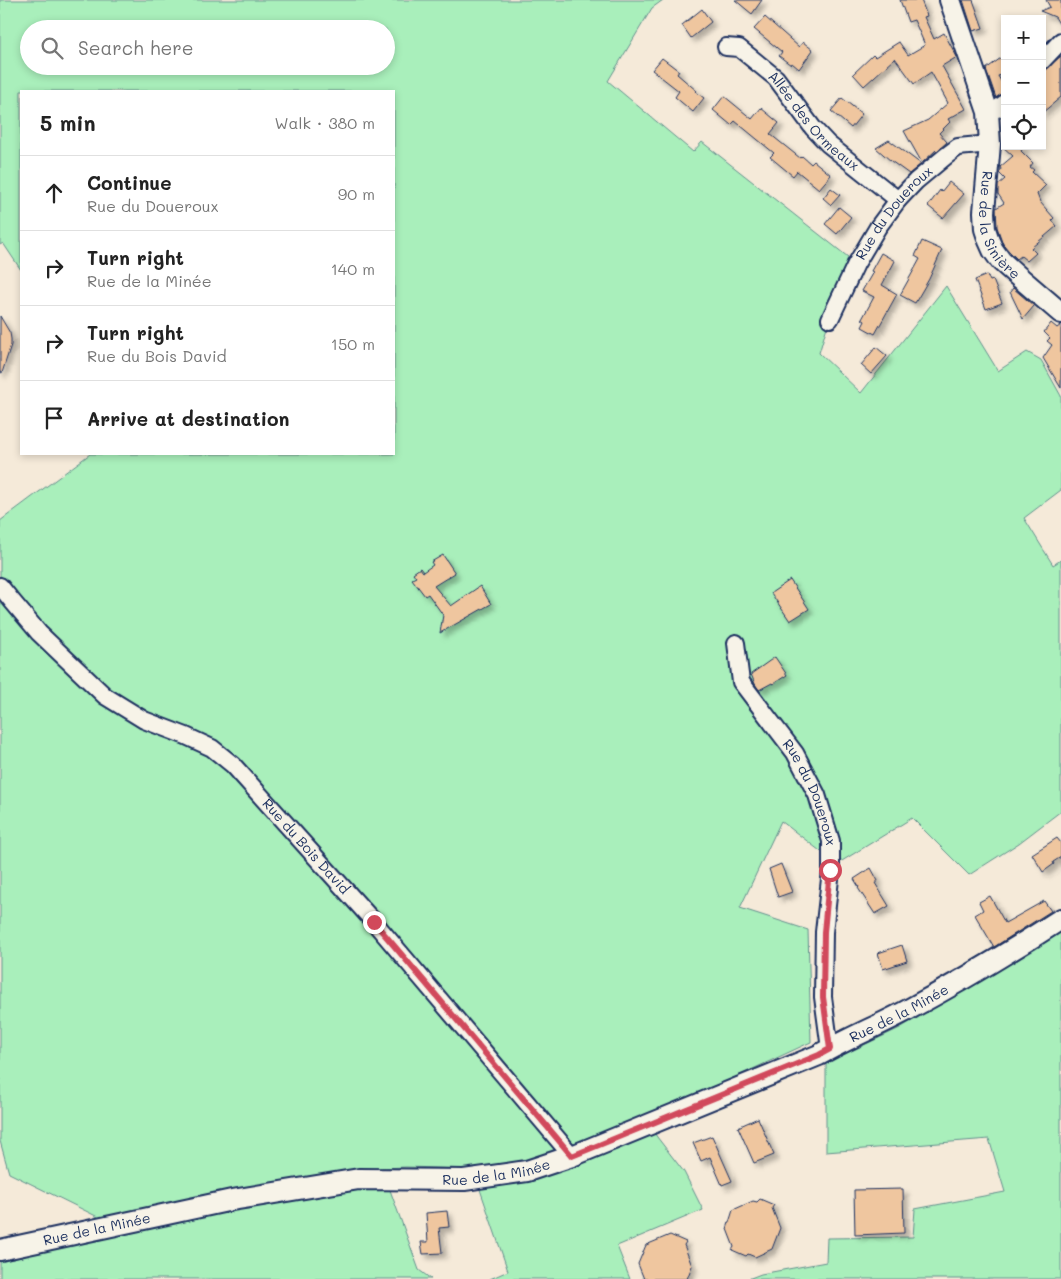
<!DOCTYPE html>
<html lang="en">
<head>
<meta charset="utf-8">
<style>
	:root { --surface:#fff; --page:#f6f6f6; --text:#222; --muted:#767676; --line:#e0e0e0 }
	body { margin:0; font-family:Mali,sans-serif; background:var(--page); color:var(--text) }
	.controls { position:absolute; right:15px; top:15px; display:grid; overflow:hidden; border-radius:0px; box-shadow:0 2px 8px #0003 }
	.controls button { width:45px; height:45px; display:grid; place-items:center; padding:0; border:0; border-bottom:1px solid var(--line); background:var(--surface); color:var(--text); font:25px sans-serif }
	.stop { position:absolute; width:15px; height:15px; margin:-11px; border:4px solid #d1495b; border-radius:50%; background:#fff }
	.stop.end { background:#d1495b; border-color:#fff; box-shadow:0 1px 5px #0008 }
	.list { margin:0; padding:0; list-style:none }
	h2 { display:flex; justify-content:space-between; align-items:center; height:65px; margin:0; padding:0 20px; font-size:21px }
	h2 small { font-size:16px; font-weight:400; color:var(--muted) }
	.list li { display:grid; grid-template-columns:32px 1fr auto; gap:15px; align-items:center; box-sizing:border-box; height:75px; padding:0 20px; border-top:1px solid var(--line) }
	.list b { display:block; font-size:19px; white-space:nowrap }
	.list p { margin:0; font-size:16px; white-space:nowrap; color:var(--muted) }
	.list em { font-size:16px; font-style:normal; color:var(--muted) }
	.icon { flex:none; width:28px; height:28px; fill:none; stroke:currentColor; stroke-width:2; stroke-linecap:round; stroke-linejoin:round }
	.map { position:relative; flex:none; width:1061px; height:1279px; overflow:hidden }
	.search { position:absolute; background:var(--surface); box-shadow:0 2px 8px #0003; left:20px; top:20px; width:375px; height:55px; display:flex; align-items:center; gap:12px; box-sizing:border-box; padding:0 18px; border-radius:28px; color:var(--muted); font-size:19px }
	.panel { position:absolute; background:var(--surface); box-shadow:0 2px 8px #0003; left:20px; top:90px; width:375px; height:365px; border-radius:0px }
	.map>svg:first-child { display:block }
	.green { fill:#a9efbb; stroke:#628f8c; fill-rule:evenodd }
	.building { fill:#efc69f; stroke:#1b2f5e; filter:url(#shadow) }
	.lines { fill:none; stroke-linecap:round; stroke-linejoin:round }
	.minor-casing { stroke:#1b2f5e; stroke-width:20 }
	.tertiary-casing { stroke:#1b2f5e; stroke-width:24 }
	.minor { stroke:#f7f3e8; stroke-width:16 }
	.tertiary { stroke:#f7f3e8; stroke-width:20 }
	.route { stroke:#d1495b; stroke-width:6 }
	.labels { text-anchor:middle; stroke-width:5; stroke-linejoin:round; paint-order:stroke }
	.street-label { font-size:14px; fill:#1b2f5e; stroke:#f7f3e8 }
</style>
</head>
<body>
<div class="map">
<svg width="1061" height="1279" viewBox="0 0 1061 1279">
	<defs>
		<filter id="shadow"><feDropShadow dx="4.5" dy="4.5" stdDeviation="2.5" flood-color="#0004"/></filter>
	</defs>
	<rect width="100%" height="100%" fill="#f5ead9"/>
	<filter id="ink" filterUnits="userSpaceOnUse"><feTurbulence type="fractalNoise" baseFrequency=".02" numOctaves="2"/><feDisplacementMap in="SourceGraphic" scale="10" xChannelSelector="R" yChannelSelector="G"/><feConvolveMatrix kernelMatrix="1 2 1 2 8 2 1 2 1" color-interpolation-filters="sRGB"/></filter>
	<g filter="url(#ink)">
		<g class="green">
			<path d="M0,0H663L652,8L608,81L693,152L702,142L848,257L819,353L861,393L946,286L998,371L1027,352L1041,360L1061,396V490L1024,518L1053,565L1061,560V811L1019,843L969,875L912,818L837,864L781,821L740,908L808,930L811,1042L645,1119L657,1137L684,1172L703,1210L617,1246L630,1279H490L508,1271L473,1169L406,1167L382,1168L419,1270L431,1279H0V1262L102,1237L98,1217L9,1173L0,1141V521L90,454H394V91H21V270L3,243L0,245ZM29,29H386V66H29Z"/>
			<path d="M1061,931V1279H748L761,1274L826,1262L827,1238L913,1237L915,1209L1005,1192L989,1139L826,1152V1063L900,1028Z"/>
		</g>
		<g class="building">
			<path d="M735,0H762L752,14Z"/>
			<path d="M900,0H921L927,16L924,17L934,39L944,33L957,57L942,66L966,109L948,119L950,122L939,133L947,142L937,151L936,150L922,163L904,131L928,120L948,103L931,72L914,84L895,58L864,86L853,74L873,55L875,57L899,42L908,55L925,45L914,20L908,22Z"/>
			<path d="M963,0H973L983,28L973,31Z"/>
			<path d="M1046,0H1061V27L1055,17L1040,11L1050,7Z"/>
			<path d="M702,9L711,22L691,38L682,25Z"/>
			<path d="M765,17L799,47L803,42L813,50L799,69L792,63L791,65L779,56L782,52L754,29Z"/>
			<path d="M1005,55V73L998,76L1005,88V93L996,98L986,69Z"/>
			<path d="M1061,56V97L1042,113V78L1046,73L1044,72L1045,70Z"/>
			<path d="M662,58L679,71L677,74L697,91L696,92L704,98L693,112L675,97L679,91L652,70Z"/>
			<path d="M724,96L752,119L761,108L779,123L770,134L800,158L802,156L811,164L814,161L831,175L819,189L797,171L793,176L770,157L774,153L735,121L731,125L713,110Z"/>
			<path d="M842,98L862,114L851,128L831,111Z"/>
			<path d="M889,140L921,164L909,174L891,161L876,148Z"/>
			<path d="M1002,146H1024L1021,151L1033,163L1030,167L1034,170L1032,172L1046,185L1037,194L1040,202L1054,218L1052,220L1057,226L1031,248L1036,253L1027,261L1021,256L1017,259L1009,251L1003,244L997,227L996,208L1004,203L998,194V185L1005,179L999,173L1001,169L1000,167L1013,156Z"/>
			<path d="M949,182L964,194L943,218L928,206L940,190L941,192Z"/>
			<path d="M831,188L840,195L831,205L823,198Z"/>
			<path d="M839,207L851,217L837,234L825,224Z"/>
			<path d="M922,241L942,250L929,279L915,303L900,295L920,259L915,256Z"/>
			<path d="M881,253L895,261L882,285L897,294L875,334L862,327L865,321L862,319L874,297L862,291L873,272L871,271Z"/>
			<path d="M987,275L990,281L993,280L1002,303L986,309L975,280Z"/>
			<path d="M1013,288L1034,306L1023,319L1010,292Z"/>
			<path d="M0,316L10,333L11,339V345L2,373L0,372Z"/>
			<path d="M1051,323L1057,328L1061,325V388L1043,358L1052,345L1047,341L1050,338L1044,332Z"/>
			<path d="M876,347L887,356L871,374L861,365Z"/>
			<path d="M443,555L455,573L434,586L451,606L480,586L491,604L440,633L443,615L428,594L425,596L412,579L416,577L413,573L420,568L423,572L433,565L431,562Z"/>
			<path d="M790,580L809,609L790,621L771,593Z"/>
			<path d="M775,657L787,675L773,684L772,683L759,690L755,684L751,674Z"/>
			<path d="M1057,838L1061,843V857L1053,862L1054,864L1043,872L1032,854Z"/>
			<path d="M781,864L792,892L778,897L769,869Z"/>
			<path d="M871,868L878,881L875,883L889,906L875,914L858,888L859,887L854,879Z"/>
			<path d="M990,896L1005,923L1044,901L1051,911L994,947L975,915L983,910L979,902Z"/>
			<path d="M902,945L907,961L883,969L878,953Z"/>
			<path d="M758,1118L774,1155L754,1163L738,1127Z"/>
			<path d="M712,1136L732,1181L722,1185L710,1157L701,1161L693,1143Z"/>
			<path d="M903,1189L904,1233L855,1235L854,1190Z"/>
			<path d="M760,1199L774,1205L772,1208L780,1228L772,1249L755,1257L748,1254L746,1256L732,1250L734,1247L727,1229L733,1210L753,1201L757,1202Z"/>
			<path d="M447,1211L449,1227L439,1228L442,1253L423,1254L421,1242H428L426,1213Z"/>
			<path d="M670,1235L686,1242L684,1245L692,1266L687,1279H644L638,1264L646,1245Z"/>
		</g>
		<g class="lines">
			<g class="minor-casing">
				<g id="minor">
					<path id="s1" d="M726,47L739,48L776,78L813,128L828,144L898,200"/>
					<path d="M1042,61L1061,41"/>
					<path d="M988,112L997,109L1005,103"/>
					<path id="s2" d="M830,319L856,264L878,227L898,200L916,181L946,156L958,147L990,144"/>
					<path id="s3" d="M0,586L12,601L39,633L105,696L144,720L186,736L212,748L233,765L374,922L572,1156"/>
					<path id="s4" d="M736,643L741,682L795,753L817,795L831,841V870L824,932L823,997L830,1049"/>
				</g>
			</g>
			<g class="tertiary-casing">
				<g id="tertiary">
					<path id="s5" d="M950,0L988,112L990,144L984,212L985,229L989,241L993,250L1001,261L1019,277L1061,313"/>
					<path id="s6" d="M0,1250L232,1200L359,1179L464,1180L527,1171L572,1156L819,1055C846,1039 876,1027 904,1012C958,983 1010,952 1061,919"/>
				</g>
			</g>
			<use href="#minor" class="minor"/>
			<use href="#tertiary" class="tertiary"/>
		</g>
	</g>
	<g class="lines" filter="url(#ink)">
		<path class="route" d="M374,922L572,1156L819,1055L830,1049L823,997L824,932L830,870"/>
	</g>
	<g class="labels">
		<g class="street-label">
			<text dy="5" stroke="none"><textPath href="#s1" startOffset="118">Allée des Ormeaux</textPath></text>
			<text dy="5" stroke="none"><textPath href="#s2" startOffset="125">Rue du Doueroux</textPath></text>
			<text dy="5" stroke="none"><textPath href="#s5" startOffset="236">Rue de la Sinière</textPath></text>
			<text dy="5" stroke="none"><textPath href="#s4" startOffset="171">Rue du Doueroux</textPath></text>
			<text dy="5" stroke="none"><textPath href="#s3" startOffset="408">Rue du Bois David</textPath></text>
			<text dy="5" stroke="none"><textPath href="#s6" startOffset="939">Rue de la Minée</textPath></text>
			<text dy="5" stroke="none"><textPath href="#s6" startOffset="504">Rue de la Minée</textPath></text>
			<text dy="5" stroke="none"><textPath href="#s6" startOffset="99">Rue de la Minée</textPath></text>
		</g>
	</g>
</svg>
<div class="controls">
<button>+</button>
<button>−</button>
<button><svg class="icon" aria-label="locate" viewBox="0 0 24 24"><circle cx="12" cy="12" r="6"/><path d="M12 2v4M12 18v4M2 12h4M18 12h4"/></svg></button>
</div>
<div class="stop" style="left:830px;top:870px"></div>
<div class="stop end" style="left:374px;top:922px"></div>
<div class="search"><svg class="icon" aria-label="search" viewBox="0 0 24 24"><circle cx="10" cy="10" r="6"/><path d="M15 15l6 6"/></svg>Search here</div>
<section class="panel">
<h2>5 min<small>Walk · 380 m</small></h2>
<ul class="list">
<li><svg class="icon" aria-label="ahead" viewBox="0 0 24 24"><path d="M12 20V5M6 11l6-6 6 6"/></svg><div><b>Continue</b><p>Rue du Doueroux</p></div><em>90 m</em></li>
<li><svg class="icon" aria-label="right" viewBox="0 0 24 24"><path d="M7 20v-9h11M14 6l5 5-5 5"/></svg><div><b>Turn right</b><p>Rue de la Minée</p></div><em>140 m</em></li>
<li><svg class="icon" aria-label="right" viewBox="0 0 24 24"><path d="M7 20v-9h11M14 6l5 5-5 5"/></svg><div><b>Turn right</b><p>Rue du Bois David</p></div><em>150 m</em></li>
<li><svg class="icon" aria-label="arrive" viewBox="0 0 24 24"><path d="M6 21V4h12l-3 4 3 4H6"/></svg><div><b>Arrive at destination</b></div></li>
</ul>
</section>
</div>
</body>
</html>
